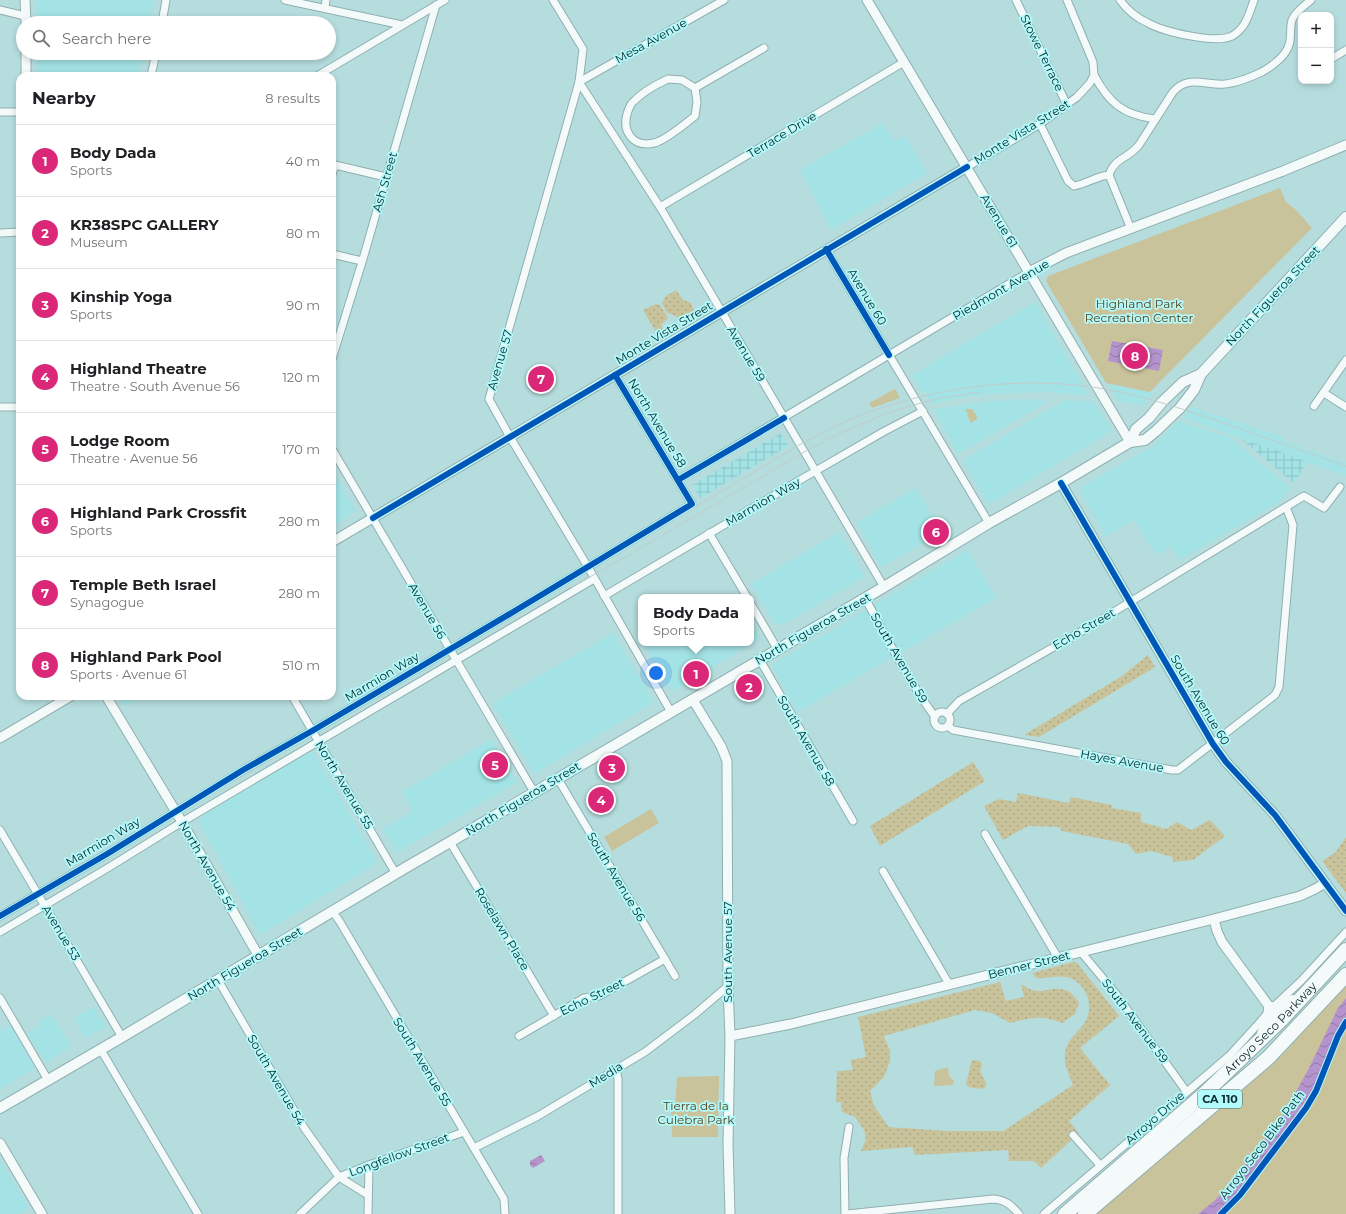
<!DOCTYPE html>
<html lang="en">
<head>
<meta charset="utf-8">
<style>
	:root { --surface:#fff; --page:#f6f6f6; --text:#202124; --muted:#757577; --line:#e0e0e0; --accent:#db2777 }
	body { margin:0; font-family:Montserrat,sans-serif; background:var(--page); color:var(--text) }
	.controls { position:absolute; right:12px; top:12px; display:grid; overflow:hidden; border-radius:8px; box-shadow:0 2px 6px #0003 }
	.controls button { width:36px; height:36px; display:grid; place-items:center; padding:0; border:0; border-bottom:1px solid var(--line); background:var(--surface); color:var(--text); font:20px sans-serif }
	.you { position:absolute; left:656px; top:673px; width:14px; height:14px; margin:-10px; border:3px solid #fff; border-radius:50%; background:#1a73e8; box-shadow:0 0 0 6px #1a73e833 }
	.badge { display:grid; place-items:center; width:26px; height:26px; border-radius:50%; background:var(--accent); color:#fff; font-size:13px; font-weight:700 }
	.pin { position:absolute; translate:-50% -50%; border:2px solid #fff; box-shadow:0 1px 4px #0006 }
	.popup { position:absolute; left:638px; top:594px; width:116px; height:52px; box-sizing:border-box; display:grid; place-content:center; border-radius:8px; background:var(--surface); filter:drop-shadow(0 1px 3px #0005); font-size:13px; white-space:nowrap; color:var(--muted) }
	.popup b { font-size:15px; color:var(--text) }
	.popup::after { content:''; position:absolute; left:50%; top:100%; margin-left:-8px; border:8px solid transparent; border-top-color:var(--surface) }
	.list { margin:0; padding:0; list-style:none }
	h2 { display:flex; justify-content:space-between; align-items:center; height:52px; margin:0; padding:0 16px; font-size:17px }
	h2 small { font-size:13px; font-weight:400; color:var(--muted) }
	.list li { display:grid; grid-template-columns:26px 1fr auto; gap:12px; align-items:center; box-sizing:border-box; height:72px; padding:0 16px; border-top:1px solid var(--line) }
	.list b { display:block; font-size:15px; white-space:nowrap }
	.list p { margin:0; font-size:13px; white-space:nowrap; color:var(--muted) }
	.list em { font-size:13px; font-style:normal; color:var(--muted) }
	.icon { flex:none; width:22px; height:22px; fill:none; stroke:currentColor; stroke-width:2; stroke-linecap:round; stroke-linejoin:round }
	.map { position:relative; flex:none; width:1346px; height:1214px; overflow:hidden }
	.search { position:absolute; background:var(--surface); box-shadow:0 2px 6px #0003; left:16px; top:16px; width:320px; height:44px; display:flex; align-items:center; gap:10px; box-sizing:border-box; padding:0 14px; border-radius:22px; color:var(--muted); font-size:15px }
	.panel { position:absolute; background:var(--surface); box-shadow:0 2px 6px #0003; left:16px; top:72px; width:320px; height:628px; border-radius:12px }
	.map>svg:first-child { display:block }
	.built { fill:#a3e2e5 }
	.industrial { fill:url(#industrial-grid) }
	.grass { fill:url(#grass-dots) }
	.green { fill:#c9c39c }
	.water { fill:url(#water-waves) }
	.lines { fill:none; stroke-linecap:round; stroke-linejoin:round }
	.minor-casing { stroke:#90afb0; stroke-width:9 }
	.tertiary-casing { stroke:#90afb0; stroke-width:11 }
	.secondary-casing { stroke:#90afb0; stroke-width:12 }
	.motorway-casing { stroke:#90afb0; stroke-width:16 }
	.minor { stroke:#f4fafa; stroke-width:7 }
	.tertiary { stroke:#f4fafa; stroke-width:9 }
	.secondary { stroke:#f4fafa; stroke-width:10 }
	.motorway { stroke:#f4fafa; stroke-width:14 }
	.tram { stroke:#c0cccc; stroke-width:1 }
	.cycleway-casing { stroke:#b2fafc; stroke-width:8 }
	.cycleway { stroke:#0057b8; stroke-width:6 }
	.labels { text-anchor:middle; stroke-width:3.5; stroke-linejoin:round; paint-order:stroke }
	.shield { fill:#b2fafc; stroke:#3e686a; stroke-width:1 }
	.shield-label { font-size:11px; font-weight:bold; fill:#0c2a2b }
	.street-label { font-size:12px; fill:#0c2a2b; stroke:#b2fafc }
	.park-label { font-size:12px; fill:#563e13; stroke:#b2fafc }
</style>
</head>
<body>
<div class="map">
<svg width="1346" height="1214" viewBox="0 0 1346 1214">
	<defs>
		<pattern id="industrial-grid" width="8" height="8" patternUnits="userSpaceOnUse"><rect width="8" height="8" fill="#a3e2e5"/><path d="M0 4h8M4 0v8" fill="none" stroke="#8bc2c5"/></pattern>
		<pattern id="grass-dots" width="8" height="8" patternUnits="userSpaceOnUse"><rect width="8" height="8" fill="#c9c39c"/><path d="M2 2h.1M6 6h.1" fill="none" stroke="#aba887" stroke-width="1.8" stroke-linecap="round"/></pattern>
		<pattern id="water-waves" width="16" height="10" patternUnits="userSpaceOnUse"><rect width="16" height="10" fill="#b594cd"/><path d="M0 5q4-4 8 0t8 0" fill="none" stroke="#9279a7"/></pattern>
	</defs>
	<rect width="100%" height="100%" fill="#b6ddde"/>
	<g class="built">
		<path d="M36,0H154L149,23H37Z"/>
		<path d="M37,53H143L139,76H36Z"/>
		<path d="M883,123L894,141L905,136L927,173L831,230L800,170Z"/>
		<path d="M1035,302L1080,380L1087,395L1062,394L1050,392L990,394L959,398L932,404L925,392H922L912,375Z"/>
		<path d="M1112,384L1150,392L1152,394L1142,406L1118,401L1111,387Z"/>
		<path d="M1025,399L1049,401L958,454L934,409L992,401Z"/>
		<path d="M1065,400L1094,402L1112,431L988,505L963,460Z"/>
		<path d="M1191,407L1284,437L1283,441L1346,463V476L1183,418Z"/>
		<path d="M1177,421L1231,438L1291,488L1280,501L1180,560L1171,547L1156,555L1134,520L1103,538L1104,532L1081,493L1083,486L1155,445Z"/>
		<path d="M332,471L356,511L332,527Z"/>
		<path d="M916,488L942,532L881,567L857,522Z"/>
		<path d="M839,532L865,577L782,625L774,623L751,584Z"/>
		<path d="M967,550L996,598L797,712L772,665Z"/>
		<path d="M751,624L760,639L672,692L645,646L651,643H751Z"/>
		<path d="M613,633L654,702L534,774L493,703Z"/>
		<path d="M118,696H142L124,706Z"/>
		<path d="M491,739L517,782L397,853L382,829L413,811L402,792Z"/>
		<path d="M308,752L314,753L376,860L374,865L260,935L199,822L202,816Z"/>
		<path d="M93,1007L106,1027L85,1038L74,1018Z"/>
		<path d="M52,1014L71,1046L46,1063L27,1034L40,1026L38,1021Z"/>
		<path d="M10,1025L35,1068L0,1089V1031Z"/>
		<path d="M0,1160L29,1208L19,1214H0Z"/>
	</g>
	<g class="industrial">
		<path d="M781,433L788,446L700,498L692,485Z"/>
		<path d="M1241,439L1278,451L1307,462L1294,483Z"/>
	</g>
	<g class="grass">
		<path d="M676,290L683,300L691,303L695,313L682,321L676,316L667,313L662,303L666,296Z"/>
		<path d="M656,304L660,305L668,318L661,325L664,331L658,335L643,310Z"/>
		<path d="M1148,655L1155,667L1039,737L1024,735L1122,676Z"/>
		<path d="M973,762L985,781L880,846L870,826Z"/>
		<path d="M1018,793L1069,803L1071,797L1112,805V808L1141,813V822L1166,829L1177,822L1191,830L1210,820L1225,836L1193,860L1173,862L1172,857L1151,851L1136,854L1128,844L1062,831L1059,827L1028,826L1003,840L984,806L999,799L1016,802Z"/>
		<path d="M1346,837V893L1322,861L1335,853Z"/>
		<path d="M1073,962L1077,963L1119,1016L1080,1048L1110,1085L1069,1121L1079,1133L1041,1168L1034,1161H1009L1008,1150L915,1155L912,1147L861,1151L866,1139L864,1130L855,1117L842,1112L841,1102H836L837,1071L853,1070L850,1060L866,1057L858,1017L1000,982L1006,1001L1024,997L1021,985H1023C1042,999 1049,983 1068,991C1072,993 1076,999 1079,1002L1075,1014L1062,1023C1042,1014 1030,1018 1010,1023L992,1013L975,1010L884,1036L890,1051V1061L884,1077L870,1091L874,1106L889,1127L947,1131H1003L1073,1085C1069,1075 1064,1066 1065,1055C1066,1038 1078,1034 1085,1022C1095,1005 1086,982 1067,977C1057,975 1046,979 1036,978L1032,973Z"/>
		<path d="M972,1060L980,1061L982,1065L980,1071L986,1083L985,1088L982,1089L968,1087L966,1084Z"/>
	</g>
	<g class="green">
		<path d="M1280,188L1286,202L1297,211L1312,228L1150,392L1106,383L1046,281L1048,276Z"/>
		<path d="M895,389L900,398L872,408L869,403Z"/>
		<path d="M965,409H972L978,418L971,423L967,415L968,414Z"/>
		<path d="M651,809L659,823L612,851L604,837Z"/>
		<path d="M1346,985V1214H1094L1287,1050L1314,1019Z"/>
		<path d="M948,1067L949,1076L954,1081L953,1085L934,1086L935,1071Z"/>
		<path d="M719,1076L718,1137H672L671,1107H675L677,1077Z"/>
	</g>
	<g class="water">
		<path d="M1112,341L1163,350L1159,371L1108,361Z"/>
		<path d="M1346,998V1019L1331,1047L1316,1084L1287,1129L1244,1187L1218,1214H1198L1214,1201L1227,1188L1281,1119L1309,1068L1338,1008Z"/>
		<path d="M541,1155L545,1161L533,1168L530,1165V1161Z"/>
	</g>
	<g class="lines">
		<g class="minor-casing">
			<g id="minor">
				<path d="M285,0L402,25"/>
				<path d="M553,0L583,49L579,82L489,399L510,437L588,567L671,712"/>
				<path d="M724,0L579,82L660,207L884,587"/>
				<path d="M1016,0L1067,105"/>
				<path d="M1120,0C1127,10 1137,18 1148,23C1164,32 1216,44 1232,36C1246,28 1249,14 1254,0"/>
				<path d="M325,8L326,0"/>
				<path d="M0,10L25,16"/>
				<path d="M162,23L166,0"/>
				<path d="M1331,59L1346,50"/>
				<path d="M1094,75C1109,103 1123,115 1155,119"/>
				<path d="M151,76L156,53"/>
				<path d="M317,76L445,0"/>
				<path d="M668,79L682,80L695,88L697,102L695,116C686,123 665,141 654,143C632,148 621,130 628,111C629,109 630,105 632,103C642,92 655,85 668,79Z"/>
				<path d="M695,88L764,48"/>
				<path d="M0,112H20"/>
				<path d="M1040,124L1068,181L1074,186C1086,184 1097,176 1109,175C1115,157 1128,159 1139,145L1173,92C1189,74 1205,86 1225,84C1237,83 1251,77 1262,72C1274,65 1288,55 1290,41C1291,34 1290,27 1292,20C1295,12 1304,6 1311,0"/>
				<path d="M967,167L1040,124L1077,97L1090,83L1094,75L1093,62L1067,0"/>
				<path d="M332,174L335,165L386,177"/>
				<path d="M1109,175L1131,229"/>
				<path d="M660,207L904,62"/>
				<path d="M0,233L20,232"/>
				<path d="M826,249L989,523"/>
				<path d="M332,254L362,261"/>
				<path d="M332,359L363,259L436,5"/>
				<path d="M1324,393L1346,407"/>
				<path d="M1314,406L1346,360"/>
				<path d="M0,407H20"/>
				<path d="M332,449L534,792"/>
				<path d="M678,480L1029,272"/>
				<path d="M709,533L747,597"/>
				<path d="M604,596L800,480L883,432L923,411"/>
				<path d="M865,598C887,638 908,680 935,717"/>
				<path d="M751,604L778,650"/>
				<path d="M760,660L853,821"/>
				<path d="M292,696L396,874"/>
				<circle cx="942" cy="720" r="8"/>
				<path d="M947,714L959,701L1089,627L1304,496L1324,508L1340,487"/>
				<path d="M948,726L953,730L1172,770H1178L1275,695L1279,687L1293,525L1286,507"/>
				<path d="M558,779L675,976"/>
				<path d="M0,830L122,1037"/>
				<path d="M985,834L1058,958"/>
				<path d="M450,842L554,1016"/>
				<path d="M883,871L949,984"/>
				<path d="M333,912L340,922L504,1199L505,1214"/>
				<path d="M0,916L107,854L243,770L312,731L518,609L692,504L615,375"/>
				<path d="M0,932L111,866L182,822L594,579"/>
				<path d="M1081,952L1116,994L1186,1091"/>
				<path d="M218,980L305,1129L339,1177L368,1195"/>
				<path d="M0,998L48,1080"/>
				<path d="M519,1036L584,998L599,996L665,959"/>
				<path d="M101,1050L198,1214"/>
				<path d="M616,1069L618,1079V1214"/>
				<path d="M1073,1135L1100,1165"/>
				<path d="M474,1148L538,1116L645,1052L694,1015L728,986"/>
				<path d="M300,1214L339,1177L369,1165L464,1132"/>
				<path d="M368,1214L369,1165"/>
				<path d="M845,1214L844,1158L849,1127"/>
				<path d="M847,1214L993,1199C1006,1200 1011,1205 1019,1214"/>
				<path d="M1044,1214L1229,1056L1260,1022L1271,1009L1301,981L1346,932"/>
			</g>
		</g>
		<g class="tertiary-casing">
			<g id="tertiary">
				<path d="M25,0L26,23"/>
				<path d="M867,0L1130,442"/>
				<path d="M26,53V76"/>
				<path d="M1029,272L1066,253L1283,171L1346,145"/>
				<path d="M1061,483L1213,744L1226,762L1275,815L1346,911"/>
				<path d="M332,542L967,167"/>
				<path d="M106,696L182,822L258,955"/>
				<path d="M693,700L721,746L727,761L728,986L730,1036L728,1144L730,1214"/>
				<path d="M0,738L71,696"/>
				<path d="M1214,919L1217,931L1222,942L1271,1009"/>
				<path d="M730,1036L791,1024L1214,919L1300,896L1315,889L1325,883"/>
				<path d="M0,1143L42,1214"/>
			</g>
		</g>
		<g class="secondary-casing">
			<g id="secondary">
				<path d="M1130,442L1136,429L1149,418L1162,402L1183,382L1201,374"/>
				<path d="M0,1108L122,1037L405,868L450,842L884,587L989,523L1061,483L1130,442L1145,440L1156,431L1180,408L1194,390L1201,374L1346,217"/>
			</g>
		</g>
		<g class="motorway-casing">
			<g id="motorway">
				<path d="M1264,1034L1270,1020L1271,1009H1281L1293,1002"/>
				<path id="s1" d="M1065,1214L1203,1095L1281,1020L1346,950"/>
				<path d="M1085,1214L1269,1057L1346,975"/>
			</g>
		</g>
		<use href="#minor" class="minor"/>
		<use href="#tertiary" class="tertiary"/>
		<use href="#secondary" class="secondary"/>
		<use href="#motorway" class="motorway"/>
		<g class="tram">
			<path d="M572,587L627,556L804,452L834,436L887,413L935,399L980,392"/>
			<path d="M0,920L314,734L799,445C822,433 844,421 867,413C945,384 1038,374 1120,392C1162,401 1203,416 1244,430C1278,443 1312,454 1346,466"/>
		</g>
		<g class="cycleway-casing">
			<g id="cycleway">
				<path d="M826,249L889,355"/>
				<path d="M678,480L784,418"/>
				<path d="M1061,483L1213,744L1226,762L1275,815L1346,911"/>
				<path d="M373,518L967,167"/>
				<path d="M0,916L107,854L243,770L312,731L518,609L692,504L615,375"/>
				<path d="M1221,1214L1240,1195L1306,1108L1316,1091L1338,1036L1346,1022"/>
			</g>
		</g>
		<use href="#cycleway" class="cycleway"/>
	</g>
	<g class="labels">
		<rect class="shield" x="1198" y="1090" width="44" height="18" rx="3"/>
		<g class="shield-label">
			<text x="1220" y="1103">CA 110</text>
		</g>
		<g class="street-label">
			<text transform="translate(651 41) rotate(-29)" y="4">Mesa Avenue</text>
			<text transform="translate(1042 53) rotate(64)" y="4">Stowe Terrace</text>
			<text transform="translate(1022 132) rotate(-32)" y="4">Monte Vista Street</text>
			<text transform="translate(782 135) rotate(-31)" y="4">Terrace Drive</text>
			<text transform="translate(385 182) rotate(-74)" y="4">Ash Street</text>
			<text transform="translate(999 221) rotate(59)" y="4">Avenue 61</text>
			<text transform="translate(1001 290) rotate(-30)" y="4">Piedmont Avenue</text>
			<text transform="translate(1273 296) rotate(-47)" y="4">North Figueroa Street</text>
			<text transform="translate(867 297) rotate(59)" y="4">Avenue 60</text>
			<text transform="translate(664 333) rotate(-31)" y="4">Monte Vista Street</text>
			<text transform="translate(746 354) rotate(59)" y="4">Avenue 59</text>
			<text transform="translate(500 360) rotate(-74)" y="4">Avenue 57</text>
			<text transform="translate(657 423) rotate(59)" y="4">North Avenue 58</text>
			<text transform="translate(763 502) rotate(-30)" y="4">Marmion Way</text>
			<text transform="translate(427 611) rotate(60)" y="4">Avenue 56</text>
			<text transform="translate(813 629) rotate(-30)" y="4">North Figueroa Street</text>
			<text transform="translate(1084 629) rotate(-30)" y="4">Echo Street</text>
			<text transform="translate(899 658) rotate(60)" y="4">South Avenue 59</text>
			<text transform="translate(382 677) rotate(-31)" y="4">Marmion Way</text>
			<text transform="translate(1200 700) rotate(59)" y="4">South Avenue 60</text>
			<text transform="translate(806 741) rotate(60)" y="4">South Avenue 58</text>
			<text transform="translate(1122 761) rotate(10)" y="4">Hayes Avenue</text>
			<text transform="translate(344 785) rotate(59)" y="4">North Avenue 55</text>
			<text transform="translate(523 799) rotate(-31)" y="4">North Figueroa Street</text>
			<text transform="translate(103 842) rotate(-31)" y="4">Marmion Way</text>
			<text transform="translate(207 866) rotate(60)" y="4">North Avenue 54</text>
			<text transform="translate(616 877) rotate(59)" y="4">South Avenue 56</text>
			<text transform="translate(502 929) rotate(59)" y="4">Roselawn Place</text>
			<text transform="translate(61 933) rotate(59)" y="4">Avenue 53</text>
			<text transform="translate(728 952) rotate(-90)" y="4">South Avenue 57</text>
			<text transform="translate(245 964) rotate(-31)" y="4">North Figueroa Street</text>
			<text transform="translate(1029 965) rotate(-14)" y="4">Benner Street</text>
			<text transform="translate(592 997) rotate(-26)" y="4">Echo Street</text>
			<text transform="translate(1135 1021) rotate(53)" y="4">South Avenue 59</text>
			<text dy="4" stroke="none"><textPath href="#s1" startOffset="277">Arroyo Seco Parkway</textPath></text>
			<text transform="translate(422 1062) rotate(59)" y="4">South Avenue 55</text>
			<text transform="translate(606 1075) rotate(-32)" y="4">Media</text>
			<text transform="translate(276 1080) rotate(60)" y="4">South Avenue 54</text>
			<text transform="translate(1155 1118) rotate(-41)" y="4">Arroyo Drive</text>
			<text transform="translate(1262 1145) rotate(-53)" y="4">Arroyo Seco Bike Path</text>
			<text transform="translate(399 1155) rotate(-20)" y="4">Longfellow Street</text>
		</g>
		<g class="park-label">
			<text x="1139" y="308">Highland Park<tspan x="1139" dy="14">Recreation Center</tspan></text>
			<text x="696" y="1110">Tierra de la<tspan x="696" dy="14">Culebra Park</tspan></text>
		</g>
	</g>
</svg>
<div class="controls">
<button>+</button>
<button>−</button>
</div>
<div class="you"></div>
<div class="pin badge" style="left:696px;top:674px">1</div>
<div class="popup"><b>Body Dada</b>Sports</div>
<div class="pin badge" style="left:749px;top:687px">2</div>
<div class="pin badge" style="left:612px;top:768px">3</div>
<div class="pin badge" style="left:601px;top:800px">4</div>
<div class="pin badge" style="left:495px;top:765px">5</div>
<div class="pin badge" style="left:936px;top:532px">6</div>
<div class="pin badge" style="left:541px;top:379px">7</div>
<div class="pin badge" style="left:1135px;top:356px">8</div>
<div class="search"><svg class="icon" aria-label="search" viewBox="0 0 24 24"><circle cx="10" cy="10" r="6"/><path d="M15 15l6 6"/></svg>Search here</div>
<section class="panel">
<h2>Nearby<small>8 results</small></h2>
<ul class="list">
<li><span class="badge">1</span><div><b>Body Dada</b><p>Sports</p></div><em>40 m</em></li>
<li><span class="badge">2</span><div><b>KR38SPC GALLERY</b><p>Museum</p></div><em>80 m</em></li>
<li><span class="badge">3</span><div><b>Kinship Yoga</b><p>Sports</p></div><em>90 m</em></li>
<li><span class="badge">4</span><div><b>Highland Theatre</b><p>Theatre · South Avenue 56</p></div><em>120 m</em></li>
<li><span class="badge">5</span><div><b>Lodge Room</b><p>Theatre · Avenue 56</p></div><em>170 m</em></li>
<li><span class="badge">6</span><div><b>Highland Park Crossfit</b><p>Sports</p></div><em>280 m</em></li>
<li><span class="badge">7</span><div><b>Temple Beth Israel</b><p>Synagogue</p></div><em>280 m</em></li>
<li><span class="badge">8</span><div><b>Highland Park Pool</b><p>Sports · Avenue 61</p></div><em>510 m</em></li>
</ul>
</section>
</div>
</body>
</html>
